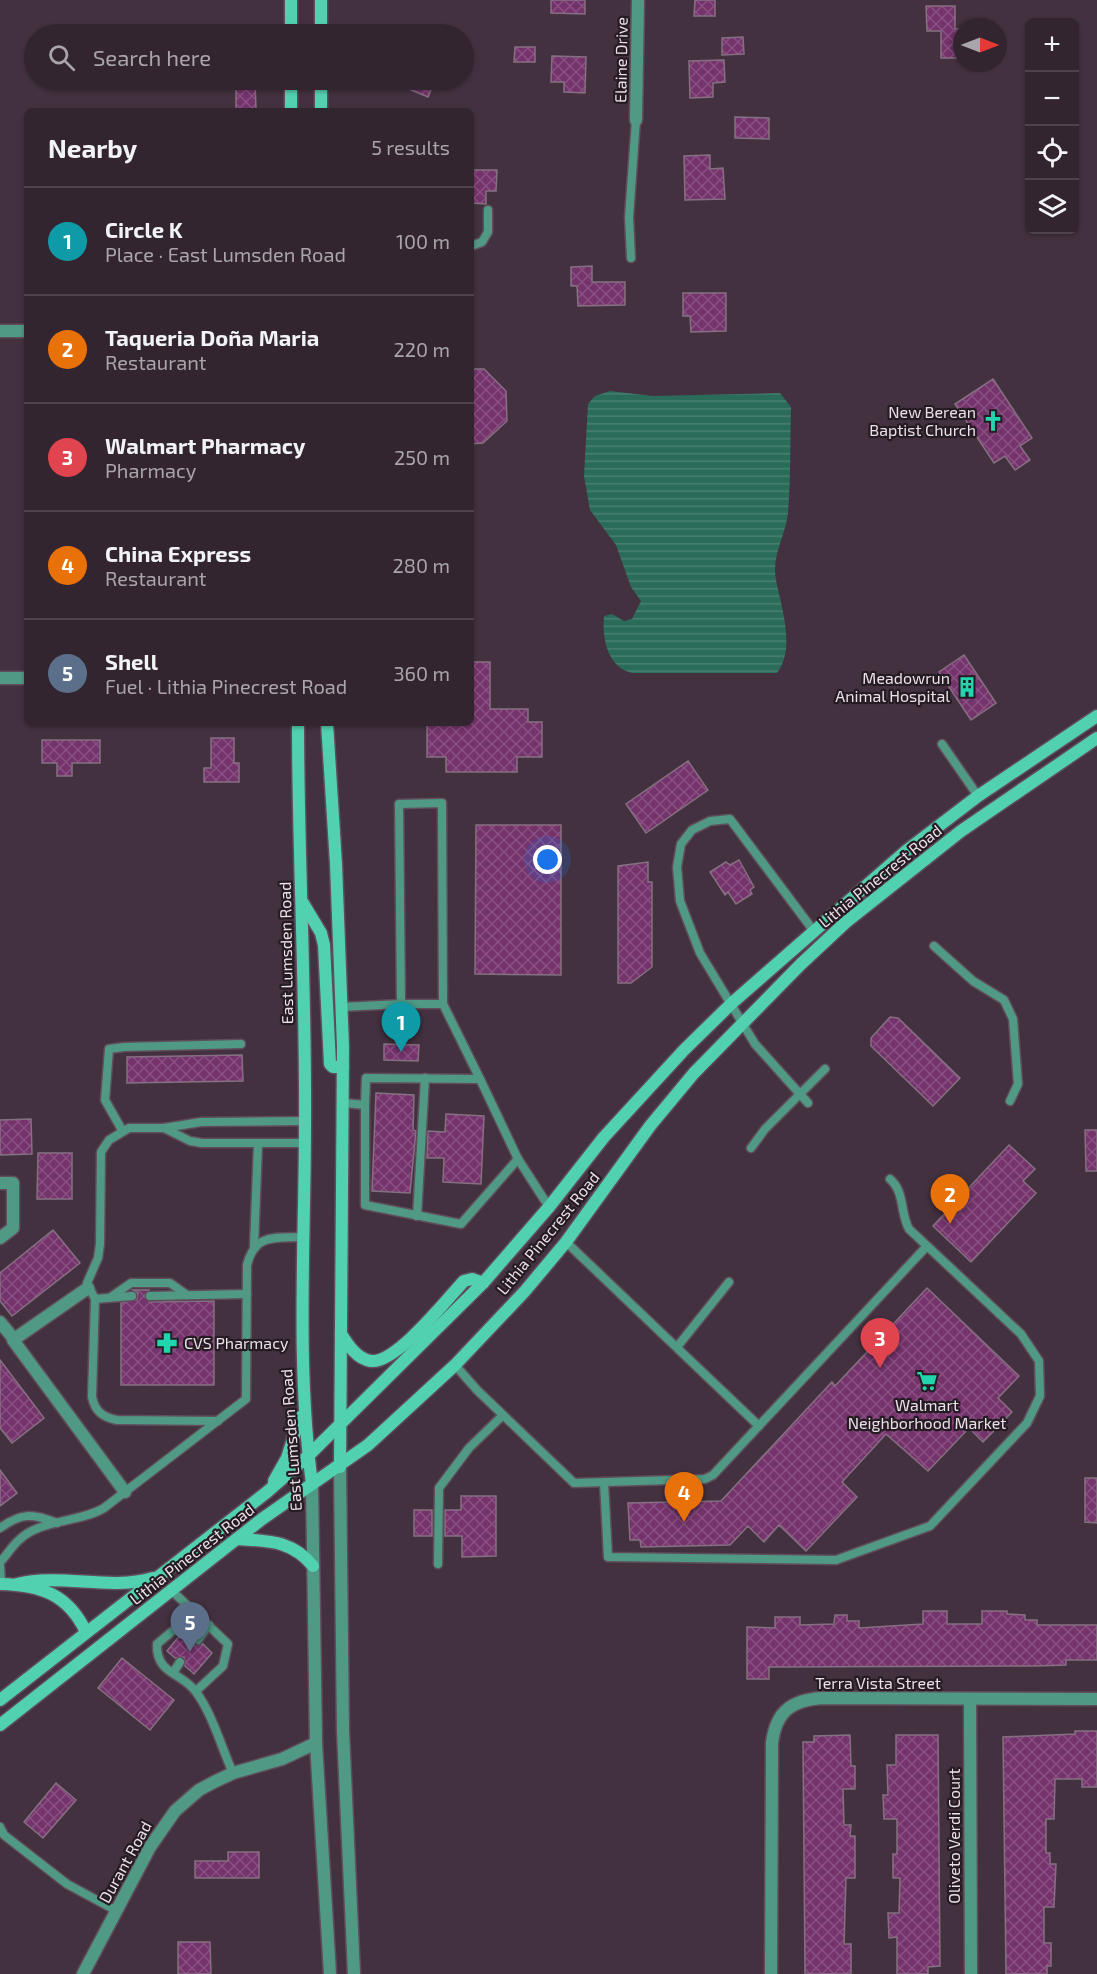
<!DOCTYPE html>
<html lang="en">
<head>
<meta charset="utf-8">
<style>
	:root { --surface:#332530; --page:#3e313c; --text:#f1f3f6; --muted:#a9a5ab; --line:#4e424c; --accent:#23d5af }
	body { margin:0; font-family:"Exo 2",sans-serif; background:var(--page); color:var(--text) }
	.controls { position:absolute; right:18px; top:18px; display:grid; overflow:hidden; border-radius:9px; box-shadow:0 2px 4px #0004 }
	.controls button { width:54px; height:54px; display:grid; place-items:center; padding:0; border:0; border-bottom:2px solid var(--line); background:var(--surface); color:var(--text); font:30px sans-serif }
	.compass { position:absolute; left:953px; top:18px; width:54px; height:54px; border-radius:50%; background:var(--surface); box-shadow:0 2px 4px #0004; rotate:90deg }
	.you { position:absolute; left:548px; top:860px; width:21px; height:21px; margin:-15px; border:4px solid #fff; border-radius:50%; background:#1a73e8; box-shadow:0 0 0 9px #1a73e833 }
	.badge { display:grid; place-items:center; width:39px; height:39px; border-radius:50%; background:var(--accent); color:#fff; font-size:20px; font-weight:700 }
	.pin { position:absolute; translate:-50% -50px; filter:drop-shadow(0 2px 3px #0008) }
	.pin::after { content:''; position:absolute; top:32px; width:21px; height:18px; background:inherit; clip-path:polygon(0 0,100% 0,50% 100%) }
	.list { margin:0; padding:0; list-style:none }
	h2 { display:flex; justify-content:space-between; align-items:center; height:78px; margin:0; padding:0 24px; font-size:26px }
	h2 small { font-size:20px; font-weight:400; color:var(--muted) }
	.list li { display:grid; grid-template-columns:39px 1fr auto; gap:18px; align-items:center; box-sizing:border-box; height:108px; padding:0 24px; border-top:2px solid var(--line) }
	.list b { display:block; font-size:22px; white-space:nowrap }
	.list p { margin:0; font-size:20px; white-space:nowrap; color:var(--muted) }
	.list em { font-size:20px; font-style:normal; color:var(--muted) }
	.icon { flex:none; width:33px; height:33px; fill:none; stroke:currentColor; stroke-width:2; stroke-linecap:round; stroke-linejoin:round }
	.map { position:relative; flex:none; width:1097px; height:1974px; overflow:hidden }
	.search { position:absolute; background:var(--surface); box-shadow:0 2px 4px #0004; left:24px; top:24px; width:450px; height:66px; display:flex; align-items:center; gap:15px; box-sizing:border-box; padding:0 21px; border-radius:33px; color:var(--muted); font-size:22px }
	.panel { position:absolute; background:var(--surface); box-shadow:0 2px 4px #0004; left:24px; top:108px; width:450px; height:618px; border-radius:9px }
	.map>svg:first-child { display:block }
	.water { fill:url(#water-rules) }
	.building { fill:url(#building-cross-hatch); stroke:#857081; stroke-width:1.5 }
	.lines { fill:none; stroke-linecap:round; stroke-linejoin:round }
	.service-casing { stroke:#5f4d5b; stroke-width:11 }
	.minor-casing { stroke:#5f4d5b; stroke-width:15 }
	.tertiary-casing { stroke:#5f4d5b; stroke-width:15 }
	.secondary-casing { stroke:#5f4d5b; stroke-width:15 }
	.service { stroke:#509a85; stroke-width:8 }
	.minor { stroke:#509a85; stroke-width:12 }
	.tertiary { stroke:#509a85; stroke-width:12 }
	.secondary { stroke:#52d1b0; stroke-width:12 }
	.labels { text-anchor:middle; stroke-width:4.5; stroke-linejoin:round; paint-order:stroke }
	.street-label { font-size:16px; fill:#ebdfe9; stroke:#251c23 }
	.poi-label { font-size:16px; fill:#ebdfe9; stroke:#251c23; text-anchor:end }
</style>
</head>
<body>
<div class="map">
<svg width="1097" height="1974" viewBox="0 0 1097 1974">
	<defs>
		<pattern id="water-rules" width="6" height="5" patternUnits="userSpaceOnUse" patternTransform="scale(1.5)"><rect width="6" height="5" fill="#2a6b5a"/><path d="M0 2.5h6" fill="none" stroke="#498072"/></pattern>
		<pattern id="building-cross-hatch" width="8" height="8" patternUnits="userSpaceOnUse" patternTransform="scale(1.5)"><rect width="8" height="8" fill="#75336c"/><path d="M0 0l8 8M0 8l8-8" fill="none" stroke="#895081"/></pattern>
	</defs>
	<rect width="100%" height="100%" fill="#443140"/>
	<path class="water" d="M610,391L653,396L780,393L791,407C790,442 791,478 788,513C786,535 771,556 776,580C781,606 796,649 777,673H632C607,667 602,638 604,616L612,614L624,621L632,619L641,601L631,587L616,545L590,510L584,476L588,404L595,396Z"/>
	<g class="building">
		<path d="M551,0H585V14L551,13Z"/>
		<path d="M695,0H715V16H694Z"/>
		<path d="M926,6H955V29H962V58H941V31H927Z"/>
		<path d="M743,37L744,54L722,55V38Z"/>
		<path d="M515,47H535V62H514Z"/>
		<path d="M552,56L586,57L585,93L564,92V82H551Z"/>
		<path d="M724,60L725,82L713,83V97L690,98L689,61Z"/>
		<path d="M236,80H255L256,111H236Z"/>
		<path d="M387,80H435L428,97Z"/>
		<path d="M735,117L769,118V139L735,138Z"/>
		<path d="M710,155V169L723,168L725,199L685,200L684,156Z"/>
		<path d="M473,170H497L496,191H486V204L471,203Z"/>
		<path d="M592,266V282H625V305L578,306L577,286H571V267Z"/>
		<path d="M683,293H726V331L691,332L690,316H683Z"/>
		<path d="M471,369H484L506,391L507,421L483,443L471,444Z"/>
		<path d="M993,379L1032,438L1020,446L1030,460L1015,470L1005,456L994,463L955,404Z"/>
		<path d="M964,655L996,703L971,720L939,672Z"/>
		<path d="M471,662H490V709H528V722H542V757H517V772H446V757H427V723H471Z"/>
		<path d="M211,738H234V763H239V782H204V768H211Z"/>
		<path d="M42,740H100V763H72V776H57V763H42Z"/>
		<path d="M688,761L708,790L646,833L626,804Z"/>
		<path d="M476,825H561V975L475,974Z"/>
		<path d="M739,860L754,887L750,890L752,894L736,904L728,892L725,895L710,872L726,862L730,865Z"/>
		<path d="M648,862V882H652V967L631,983H618V866Z"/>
		<path d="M890,1017L898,1018L960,1078L933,1106L871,1046V1038Z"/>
		<path d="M384,1044L419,1045L418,1061L384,1060Z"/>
		<path d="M242,1055L243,1081L127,1083V1057Z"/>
		<path d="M376,1093L414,1095L413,1130L416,1131L410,1193L372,1191Z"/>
		<path d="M446,1114L484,1116L481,1184L443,1182L444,1158H427L428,1131L445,1132Z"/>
		<path d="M31,1119L32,1154L0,1155V1120Z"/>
		<path d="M1085,1130H1097V1171H1086Z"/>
		<path d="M1009,1145L1035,1169L1023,1181L1036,1193L971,1262L933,1226Z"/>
		<path d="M38,1153H72V1199H37Z"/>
		<path d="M53,1230L80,1263L12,1316L0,1301V1273Z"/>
		<path d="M927,1288L1019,1376L998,1398L1012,1412L983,1442L969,1428L928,1471L886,1434L842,1482L857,1497L806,1551L779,1525L764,1542L748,1526L730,1545L641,1547L640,1540H630L628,1503L721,1501L832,1382L835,1386Z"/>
		<path d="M133,1290H149L144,1296L150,1302L214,1301V1385H121V1303L137,1299L138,1293Z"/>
		<path d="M0,1360L44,1418L12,1443L0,1428Z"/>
		<path d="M0,1470L17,1493L0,1506Z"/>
		<path d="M1085,1478H1097V1523L1085,1522Z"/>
		<path d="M461,1496H496V1556L462,1557V1536H445V1510H461Z"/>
		<rect x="414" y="1510" width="18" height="26"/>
		<path d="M923,1611H947V1624H982V1611H1007V1614L1025,1615V1620H1037V1625H1097V1660H1066V1665L1036,1666L769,1667V1679H747V1627L775,1628V1617H800V1625L834,1624L835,1615H847V1621H859V1628L923,1624Z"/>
		<path d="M185,1629L193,1636L194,1645L203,1644L212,1653L194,1674L185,1666L184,1657L175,1658L167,1651Z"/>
		<path d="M122,1658L174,1700L150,1730L98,1688Z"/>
		<path d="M1075,1731H1097V1787H1082V1779H1055L1054,1819H1046V1853H1050V1864H1056L1054,1907H1044V1943H1051V1966H1047V1974H1006L1003,1737L1075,1734Z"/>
		<path d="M850,1735L851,1766H855V1789H843L844,1825H851L850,1836H855V1878H846L844,1944H851V1974H805L803,1742H814V1736Z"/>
		<path d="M896,1735H938L940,1966L928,1967V1974H897V1937L889,1938L888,1913H899L900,1878H893V1854H897V1819H884L883,1795H888L887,1765H896Z"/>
		<path d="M56,1783L76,1800L43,1838L24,1822Z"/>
		<path d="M228,1852H259V1878H195V1861H228Z"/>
		<path d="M178,1942H210L211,1974H178Z"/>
	</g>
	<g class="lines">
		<g class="service-casing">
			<g id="service">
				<path d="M471,246L482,242L488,232V210"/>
				<path d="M631,258L629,217L636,120"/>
				<path d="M942,744L978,796"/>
				<path d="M934,946L973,981L1004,1000L1013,1019L1018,1084L1010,1101"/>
				<path d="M443,1004H401L399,804L442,803L443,1004L480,1079"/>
				<path d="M342,1007L401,1004"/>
				<path d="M344,1103L365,1105L366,1078L480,1079L518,1159L549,1207"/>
				<path d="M808,1103L755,1044L700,953L680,901L677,867L681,844L692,830L710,821L730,819L813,930"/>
				<path d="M365,1105V1205L461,1224L518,1159"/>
				<path d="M164,1128L190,1141L202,1143H305"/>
				<path d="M122,1130L105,1100L109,1049L124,1047L241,1044"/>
				<path d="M751,1148L765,1129L825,1069"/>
				<path d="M417,1216L425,1078"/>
				<path d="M566,1242L759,1426"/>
				<path d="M254,1246L258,1144"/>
				<path d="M150,1296L247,1294"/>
				<path d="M111,1297L131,1283H170L187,1295"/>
				<path d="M95,1299L132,1296"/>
				<path d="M677,1347L729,1282"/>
				<path d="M455,1365L477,1390L574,1483L705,1479L713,1475L927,1246"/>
				<path d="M218,1421L117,1420C102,1417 95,1411 92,1397L95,1299L87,1283L98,1258L100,1244L101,1152L109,1140L129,1128H164L201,1122L305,1121"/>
				<path d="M604,1482L608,1557L836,1560L930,1526L1027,1423L1040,1396L1039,1361L1021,1334L909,1229C900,1213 905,1192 890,1179"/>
				<path d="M0,1528C21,1513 32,1513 57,1523"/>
				<path d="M0,1562C7,1555 12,1546 19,1540C40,1519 79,1523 104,1508L246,1399L247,1265C255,1233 275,1238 303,1237"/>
				<path d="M438,1564L439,1488L469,1448L503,1415"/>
				<path d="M0,1566L1,1584"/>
				<path d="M171,1590L228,1644L223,1666L196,1691"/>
				<path d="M195,1612L157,1644C156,1675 182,1672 196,1692C212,1713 222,1749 233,1773"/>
				<path d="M198,1640L209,1625"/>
				<path d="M173,1673L180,1662"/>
				<path d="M0,1827L4,1835L67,1884L117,1911"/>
			</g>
		</g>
		<g class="minor-casing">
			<g id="minor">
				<path d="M636,120L638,0"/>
				<path d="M0,331H27"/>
				<path d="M0,678H27"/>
				<path d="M0,1183H13V1228L0,1238"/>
				<path d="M88,1288L13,1340L125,1492"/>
				<path d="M0,1322L14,1339"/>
				<path d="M970,1699L971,1974"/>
				<path d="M771,1974L772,1743C776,1711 792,1700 822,1698L1097,1699"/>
			</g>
		</g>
		<g class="tertiary-casing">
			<g id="tertiary">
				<path d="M340,1467L343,1731L354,1974"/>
				<path d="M312,1484L316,1743L330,1974"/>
				<path d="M83,1974L150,1847L175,1811L199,1790L214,1782L233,1773L282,1759L316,1743"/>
			</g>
		</g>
		<g class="secondary-casing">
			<g id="secondary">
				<path d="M291,0V34"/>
				<path d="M321,0V34"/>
				<path d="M291,80V111"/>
				<path d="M321,80V111"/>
				<path d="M298,723C298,856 306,989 305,1122C305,1243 296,1363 312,1484"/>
				<path d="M327,723L336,864L343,1047L340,1467"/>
				<path d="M303,903L321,933L324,945L330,1064L333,1067H343"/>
				<path d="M341,1334C348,1345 357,1359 371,1361C396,1364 446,1300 464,1281L472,1279L483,1283"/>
				<path d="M274,1481L287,1458L300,1417"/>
				<path d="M237,1539C268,1541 292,1540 313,1566"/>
				<path d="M0,1584C41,1585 68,1594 86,1632"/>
				<path d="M17,1584C62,1573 109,1591 153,1578"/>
				<path d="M0,1700L267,1492L308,1456L483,1283L549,1207L604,1137L684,1050L732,1003L906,851L978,796L1097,716"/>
				<path d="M0,1725L262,1519L368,1445L455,1365L525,1291L566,1242L650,1126L694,1073L801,964L846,922L961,831L1097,738"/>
			</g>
		</g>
		<use href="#service" class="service"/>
		<use href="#minor" class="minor"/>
		<use href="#tertiary" class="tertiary"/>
		<use href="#secondary" class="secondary"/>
	</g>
	<defs>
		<g id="church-bare" transform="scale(1.62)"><path d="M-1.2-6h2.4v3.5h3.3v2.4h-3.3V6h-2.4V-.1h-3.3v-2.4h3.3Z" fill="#23d5af" stroke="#251c23" stroke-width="2.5" paint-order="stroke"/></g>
		<g id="building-bare" transform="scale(1.62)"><path d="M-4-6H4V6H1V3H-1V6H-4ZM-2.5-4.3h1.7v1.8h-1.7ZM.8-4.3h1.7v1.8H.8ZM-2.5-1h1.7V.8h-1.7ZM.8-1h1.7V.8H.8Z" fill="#23d5af" stroke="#251c23" stroke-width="2.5" paint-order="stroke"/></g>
		<g id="pharmacy-bare" transform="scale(1.62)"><path d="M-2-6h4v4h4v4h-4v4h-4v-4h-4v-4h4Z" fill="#23d5af" stroke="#251c23" stroke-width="2.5" paint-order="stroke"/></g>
		<g id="supermarket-bare" transform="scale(1.62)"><path d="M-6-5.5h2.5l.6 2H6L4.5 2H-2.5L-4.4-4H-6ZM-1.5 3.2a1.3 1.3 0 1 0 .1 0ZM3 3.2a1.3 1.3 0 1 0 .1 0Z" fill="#23d5af" stroke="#251c23" stroke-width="2.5" paint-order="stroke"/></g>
	</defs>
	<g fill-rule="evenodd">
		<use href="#church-bare" x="993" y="421"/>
		<use href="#building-bare" x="967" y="687"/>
		<use href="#pharmacy-bare" x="167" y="1343"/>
		<use href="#supermarket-bare" x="927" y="1381"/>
	</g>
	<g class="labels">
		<g class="street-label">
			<text transform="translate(621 60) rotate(-89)" y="6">Elaine Drive</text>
			<text transform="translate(880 876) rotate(-39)" y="6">Lithia Pinecrest Road</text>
			<text transform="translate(286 953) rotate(-91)" y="6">East Lumsden Road</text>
			<text transform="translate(548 1233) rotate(-51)" y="6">Lithia Pinecrest Road</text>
			<text transform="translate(291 1440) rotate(-94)" y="6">East Lumsden Road</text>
			<text transform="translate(192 1554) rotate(-38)" y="6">Lithia Pinecrest Road</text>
			<text x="878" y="1689">Terra Vista Street</text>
			<text transform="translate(954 1836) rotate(-90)" y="6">Oliveto Verdi Court</text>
			<text transform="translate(125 1862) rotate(-61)" y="6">Durant Road</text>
		</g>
		<g class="poi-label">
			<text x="976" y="418">New Berean<tspan x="976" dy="18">Baptist Church</tspan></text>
			<text x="950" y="684">Meadowrun<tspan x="950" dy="18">Animal Hospital</tspan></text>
			<text x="184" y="1349" text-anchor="start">CVS Pharmacy</text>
			<text x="927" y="1411" text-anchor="middle">Walmart<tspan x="927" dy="18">Neighborhood Market</tspan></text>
		</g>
	</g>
</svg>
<div class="controls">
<button>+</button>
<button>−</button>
<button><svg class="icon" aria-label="locate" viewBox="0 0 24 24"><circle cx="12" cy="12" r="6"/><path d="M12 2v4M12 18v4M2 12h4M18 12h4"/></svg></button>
<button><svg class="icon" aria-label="layers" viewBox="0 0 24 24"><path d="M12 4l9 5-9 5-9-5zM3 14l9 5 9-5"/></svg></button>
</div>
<svg class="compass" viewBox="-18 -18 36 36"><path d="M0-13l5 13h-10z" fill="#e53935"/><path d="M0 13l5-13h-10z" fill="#a9a5ab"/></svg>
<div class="you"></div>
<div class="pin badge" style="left:401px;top:1052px;background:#0f9aa8">1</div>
<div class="pin badge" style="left:950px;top:1224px;background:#e8710a">2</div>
<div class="pin badge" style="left:880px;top:1368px;background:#e0444e">3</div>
<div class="pin badge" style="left:684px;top:1522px;background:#e8710a">4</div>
<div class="pin badge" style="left:190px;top:1652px;background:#5c6f8a">5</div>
<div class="search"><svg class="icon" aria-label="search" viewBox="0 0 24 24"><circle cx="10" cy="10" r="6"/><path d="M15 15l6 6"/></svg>Search here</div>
<section class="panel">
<h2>Nearby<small>5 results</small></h2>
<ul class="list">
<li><span class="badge" style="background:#0f9aa8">1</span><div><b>Circle K</b><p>Place · East Lumsden Road</p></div><em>100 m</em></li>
<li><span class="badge" style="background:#e8710a">2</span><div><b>Taqueria Doña Maria</b><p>Restaurant</p></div><em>220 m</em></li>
<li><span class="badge" style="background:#e0444e">3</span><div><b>Walmart Pharmacy</b><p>Pharmacy</p></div><em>250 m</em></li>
<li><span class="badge" style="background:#e8710a">4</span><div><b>China Express</b><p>Restaurant</p></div><em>280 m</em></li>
<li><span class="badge" style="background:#5c6f8a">5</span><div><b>Shell</b><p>Fuel · Lithia Pinecrest Road</p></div><em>360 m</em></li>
</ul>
</section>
</div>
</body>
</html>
